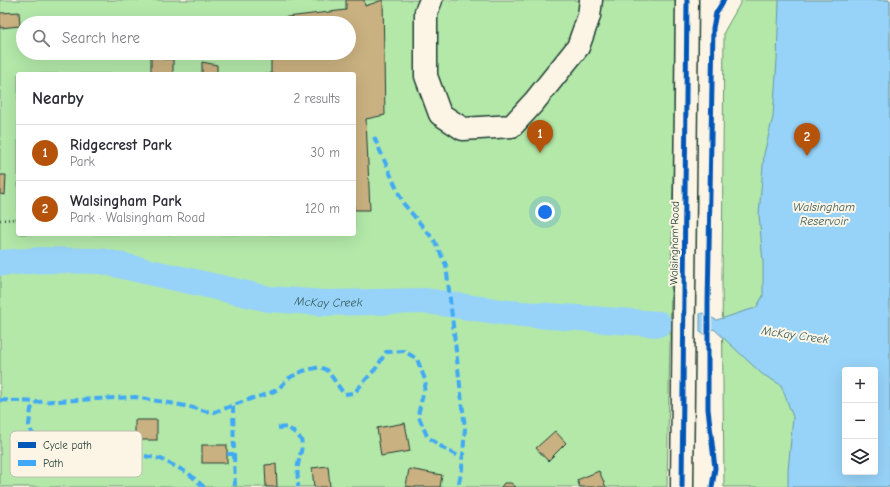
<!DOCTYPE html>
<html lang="en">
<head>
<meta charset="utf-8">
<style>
	:root { --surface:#fff; --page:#f7f7f7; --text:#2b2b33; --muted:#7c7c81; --line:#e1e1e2; --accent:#b45309 }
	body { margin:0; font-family:"Comic Neue",sans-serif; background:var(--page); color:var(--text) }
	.controls { position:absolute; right:12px; bottom:12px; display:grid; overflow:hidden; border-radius:4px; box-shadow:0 4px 16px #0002 }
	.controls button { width:36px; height:36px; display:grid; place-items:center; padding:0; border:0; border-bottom:1px solid var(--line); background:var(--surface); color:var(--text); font:20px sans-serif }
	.you { position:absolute; left:545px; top:212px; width:14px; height:14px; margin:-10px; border:3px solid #fff; border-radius:50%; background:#1a73e8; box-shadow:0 0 0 6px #1a73e833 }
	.badge { display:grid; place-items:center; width:26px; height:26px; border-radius:50%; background:var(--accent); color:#fff; font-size:13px; font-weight:700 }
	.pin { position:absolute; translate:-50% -33px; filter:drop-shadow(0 1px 2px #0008) }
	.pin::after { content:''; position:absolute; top:21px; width:14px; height:12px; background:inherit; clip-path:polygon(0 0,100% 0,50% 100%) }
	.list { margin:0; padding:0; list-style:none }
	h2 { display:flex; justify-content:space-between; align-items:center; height:52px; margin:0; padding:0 16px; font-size:17px }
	h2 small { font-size:13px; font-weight:400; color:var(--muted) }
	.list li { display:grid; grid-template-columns:26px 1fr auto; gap:12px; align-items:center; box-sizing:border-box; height:56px; padding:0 16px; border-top:1px solid var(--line) }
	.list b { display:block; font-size:15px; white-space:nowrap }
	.list p { margin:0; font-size:13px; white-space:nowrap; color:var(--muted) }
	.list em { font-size:13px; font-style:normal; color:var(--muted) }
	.icon { flex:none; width:22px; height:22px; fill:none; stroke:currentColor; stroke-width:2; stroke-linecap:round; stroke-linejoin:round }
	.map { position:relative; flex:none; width:890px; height:487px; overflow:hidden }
	.search { position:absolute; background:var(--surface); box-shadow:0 4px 16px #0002; left:16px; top:16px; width:340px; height:44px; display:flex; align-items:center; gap:10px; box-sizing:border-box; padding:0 14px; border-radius:22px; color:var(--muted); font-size:15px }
	.panel { position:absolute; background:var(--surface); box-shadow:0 4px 16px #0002; left:16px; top:72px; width:340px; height:164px; border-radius:4px }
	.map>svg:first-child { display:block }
	.green { fill:#b3e8a9; stroke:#69926e; fill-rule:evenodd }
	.water { fill:#97d3f8; stroke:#6797aa; fill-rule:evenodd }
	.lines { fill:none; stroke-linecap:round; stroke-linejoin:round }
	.river { stroke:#97d3f8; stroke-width:26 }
	.building { fill:#cab181; stroke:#1f3d34 }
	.minor-casing { stroke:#1f3d34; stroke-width:25 }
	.path { stroke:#1f3d34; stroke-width:2.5; stroke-dasharray:1 3; stroke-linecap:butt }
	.minor { stroke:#fcf5e5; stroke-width:22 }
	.quiet { stroke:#3fa9f5; stroke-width:4; stroke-dasharray:8 4; stroke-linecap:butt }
	.cycleway-casing { stroke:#fcf5e5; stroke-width:8 }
	.cycleway { stroke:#0057b8; stroke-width:5 }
	.labels { text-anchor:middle; stroke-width:4; stroke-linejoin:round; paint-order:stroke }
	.street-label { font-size:11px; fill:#1f3d34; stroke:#fcf5e5 }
	.water-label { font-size:12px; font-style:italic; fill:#375b5b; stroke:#fcf5e5 }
	.key { fill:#fcf5e5; stroke:#babeb0; stroke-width:1 }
	.key-label { font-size:11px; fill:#1f3d34 }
</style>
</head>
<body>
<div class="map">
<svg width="890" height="487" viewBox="0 0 890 487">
	<rect width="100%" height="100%" fill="#fcf5e5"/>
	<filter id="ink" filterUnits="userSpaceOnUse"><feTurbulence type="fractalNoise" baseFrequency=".025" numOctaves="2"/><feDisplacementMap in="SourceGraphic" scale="8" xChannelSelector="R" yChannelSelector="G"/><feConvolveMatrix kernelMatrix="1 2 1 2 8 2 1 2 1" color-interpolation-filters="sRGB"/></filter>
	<g filter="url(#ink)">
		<g class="green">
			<path d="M0,0H677L667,487H0ZM23,23H349V53H23ZM18,74H354V234H18Z"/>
			<path d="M742,0H890V487H724L722,281L724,32ZM845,370H875V472H845Z"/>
		</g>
		<path class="water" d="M779,0H890V487H788V471L793,417L781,385L762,374L714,329L703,334L700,332V314L703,313L716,320C730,317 742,311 756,308L763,296V263L759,214L764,154L773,117L777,60ZM845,370H875V472H845Z"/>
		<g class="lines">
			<path class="river" id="s1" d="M0,263L42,260L101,261L269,299L325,303L426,301L509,313L659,324"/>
		</g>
		<g class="building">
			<path d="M346,0H364L365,6L383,0L385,115L366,119L370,210H354V74H271V53H349V23H279V18L346,10Z"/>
			<path d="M19,12L20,26L0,28V13Z"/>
			<path d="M151,53H163L162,59H173V74H151Z"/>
			<path d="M202,62L217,65V74H202Z"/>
			<path d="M0,175H6L5,195L0,194Z"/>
			<rect x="135" y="420" width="22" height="20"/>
			<path d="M405,423L410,451L381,456L377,428Z"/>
			<path d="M555,431L566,443L548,461L536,448Z"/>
			<rect x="202" y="445" width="25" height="18"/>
			<path d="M276,464L277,487H266L265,465Z"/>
			<path d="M328,466L330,487H314L312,468Z"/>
			<path d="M409,469L442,475L440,487H413L406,486Z"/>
			<path d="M599,471L606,487H580L577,480Z"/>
			<path d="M504,483H511L516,487H501Z"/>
		</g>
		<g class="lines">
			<g class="minor-casing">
				<g id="minor">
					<path d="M431,0L426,12V76L440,114L463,129L512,126L534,102L578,47L589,16L591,0"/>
					<path d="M682,487L687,0"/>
				</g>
			</g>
			<path class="path" d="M0,220L18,219"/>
			<use href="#minor" class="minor"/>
			<g class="quiet">
				<path d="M374,137L403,203L434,240L446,265L465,428L462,469L458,487"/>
				<path d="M0,400L37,402"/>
				<path d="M278,428L287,427C308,441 302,443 298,465C297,472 298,479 298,487"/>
				<path d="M227,454H234L233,406"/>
				<path d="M234,454L235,487"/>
				<path d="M204,487L188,473L161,459L107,449L55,443L39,439L32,433L29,425L31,409L37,402L135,397L186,406L205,411L215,412L253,398L268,394L278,389L289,378L303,371L320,367L327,370L344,394L354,393L377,367L386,352L404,351L417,359L426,382L418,415L427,436L446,450L463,458"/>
			</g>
			<g class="cycleway-casing">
				<g id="cycleway">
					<path d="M682,487L687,0"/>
					<path d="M712,487L715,468L708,409V304L713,28L716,13L724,0"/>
				</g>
			</g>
			<use href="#cycleway" class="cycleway"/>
		</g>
	</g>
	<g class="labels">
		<g class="street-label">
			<text transform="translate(674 243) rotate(-89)" y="4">Walsingham Road</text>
		</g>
		<g class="water-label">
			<text x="824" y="211">Walsingham<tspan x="824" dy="14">Reservoir</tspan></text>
			<text dy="4" stroke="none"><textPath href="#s1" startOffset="333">McKay Creek</textPath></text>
			<text transform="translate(795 335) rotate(8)" y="4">McKay Creek</text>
		</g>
	</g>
	<rect x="10" y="431" width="132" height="46" rx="6" class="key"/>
	<rect x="18" y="442" width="18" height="6" fill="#0057b8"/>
	<rect x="18" y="460" width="18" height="6" fill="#3fa9f5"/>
	<g class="key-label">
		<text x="43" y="449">Cycle path</text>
		<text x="43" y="467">Path</text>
	</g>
</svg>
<div class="controls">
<button>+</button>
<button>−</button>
<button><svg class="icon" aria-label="layers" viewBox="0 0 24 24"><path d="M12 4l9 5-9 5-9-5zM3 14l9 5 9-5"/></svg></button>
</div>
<div class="you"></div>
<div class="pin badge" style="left:540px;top:153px">1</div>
<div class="pin badge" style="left:807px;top:156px">2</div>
<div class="search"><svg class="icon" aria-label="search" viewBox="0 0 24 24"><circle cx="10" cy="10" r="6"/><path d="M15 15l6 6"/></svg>Search here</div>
<section class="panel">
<h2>Nearby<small>2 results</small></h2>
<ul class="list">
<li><span class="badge">1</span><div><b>Ridgecrest Park</b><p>Park</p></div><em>30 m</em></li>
<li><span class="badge">2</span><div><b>Walsingham Park</b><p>Park · Walsingham Road</p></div><em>120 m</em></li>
</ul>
</section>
</div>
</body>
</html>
